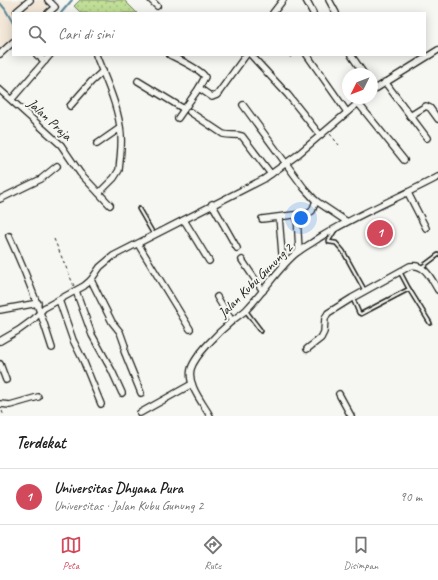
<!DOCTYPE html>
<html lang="id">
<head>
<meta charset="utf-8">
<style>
	:root { --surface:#fff; --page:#f2f2f2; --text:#222; --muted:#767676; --line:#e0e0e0; --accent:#d1495b }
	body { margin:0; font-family:Caveat,sans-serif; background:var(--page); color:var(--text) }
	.compass { position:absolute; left:342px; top:68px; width:36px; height:36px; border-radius:50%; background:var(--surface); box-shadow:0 2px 10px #0003; rotate:228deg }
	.you { position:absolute; left:301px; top:218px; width:14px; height:14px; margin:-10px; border:3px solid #fff; border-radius:50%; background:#1a73e8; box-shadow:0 0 0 6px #1a73e833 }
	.badge { display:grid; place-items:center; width:26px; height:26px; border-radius:50%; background:var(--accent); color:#fff; font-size:13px; font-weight:700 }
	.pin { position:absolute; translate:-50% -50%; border:2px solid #fff; box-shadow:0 1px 4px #0006 }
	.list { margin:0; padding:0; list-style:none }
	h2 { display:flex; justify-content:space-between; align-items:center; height:52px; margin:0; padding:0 16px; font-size:17px }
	h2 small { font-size:13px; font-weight:400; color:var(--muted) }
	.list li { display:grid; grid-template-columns:26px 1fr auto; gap:12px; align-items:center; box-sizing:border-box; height:56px; padding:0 16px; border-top:1px solid var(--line) }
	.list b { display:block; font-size:15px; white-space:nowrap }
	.list p { margin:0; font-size:13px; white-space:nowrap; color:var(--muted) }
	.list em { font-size:13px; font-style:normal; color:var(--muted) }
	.icon { flex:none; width:22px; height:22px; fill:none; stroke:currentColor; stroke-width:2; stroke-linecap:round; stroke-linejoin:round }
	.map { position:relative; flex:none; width:438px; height:416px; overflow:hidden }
	.search { position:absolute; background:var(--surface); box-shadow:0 2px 10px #0003; left:12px; right:12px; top:12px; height:44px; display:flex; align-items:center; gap:10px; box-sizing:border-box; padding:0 14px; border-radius:0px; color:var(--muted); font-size:15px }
	.sheet { height:108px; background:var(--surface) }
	nav { display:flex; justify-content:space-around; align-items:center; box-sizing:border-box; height:56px; border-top:1px solid var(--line); background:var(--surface); font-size:11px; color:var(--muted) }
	nav a { display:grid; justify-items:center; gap:2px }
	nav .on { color:var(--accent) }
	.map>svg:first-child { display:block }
	.built { fill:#f3e8d8 }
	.grass { fill:url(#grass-dots); stroke:#6e7e5a }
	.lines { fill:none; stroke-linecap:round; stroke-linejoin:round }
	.stream { stroke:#5d8797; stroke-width:2 }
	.service-casing { stroke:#1c1c1c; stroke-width:5.5 }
	.minor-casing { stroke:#1c1c1c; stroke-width:8 }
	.path { stroke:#1c1c1c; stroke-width:1; stroke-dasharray:3 3; stroke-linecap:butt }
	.service { stroke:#f6f6f2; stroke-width:2.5 }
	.minor { stroke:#f6f6f2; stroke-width:5.5 }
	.labels { text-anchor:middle; stroke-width:4; stroke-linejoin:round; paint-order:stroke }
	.street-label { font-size:14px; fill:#1c1c1c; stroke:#f6f6f2 }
</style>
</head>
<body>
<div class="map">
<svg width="438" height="416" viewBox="0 0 438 416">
	<defs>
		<pattern id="grass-dots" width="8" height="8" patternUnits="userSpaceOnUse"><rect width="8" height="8" fill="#c1df97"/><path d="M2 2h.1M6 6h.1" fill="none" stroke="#a5bf82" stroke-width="1.8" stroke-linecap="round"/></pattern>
	</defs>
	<rect width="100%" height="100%" fill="#f6f6f2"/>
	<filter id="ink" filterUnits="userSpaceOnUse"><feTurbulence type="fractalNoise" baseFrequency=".025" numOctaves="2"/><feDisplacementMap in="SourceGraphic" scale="8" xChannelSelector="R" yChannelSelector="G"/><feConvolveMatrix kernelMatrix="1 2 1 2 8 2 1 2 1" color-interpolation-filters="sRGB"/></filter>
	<g filter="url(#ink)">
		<path class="built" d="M0,0H52L54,5L45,13H13V41L0,54Z"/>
		<path class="grass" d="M80,0H124L137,13H81L74,6Z"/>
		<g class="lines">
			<g class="stream">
				<path d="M0,3L5,9L13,23"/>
				<path d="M61,13L72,0"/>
			</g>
			<g class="service-casing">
				<g id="service">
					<path d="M139,209L154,235"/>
					<path d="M335,230L329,240V242L336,243L343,251L365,291"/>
					<path d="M422,267L438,255"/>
					<path d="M409,289L430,323"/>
					<path d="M353,299L359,313L361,314L409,289L400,272"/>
					<path d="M246,311L261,331"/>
				</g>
			</g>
			<g class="minor-casing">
				<g id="minor">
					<path d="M151,0L157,6"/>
					<path d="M306,0L313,13"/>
					<path d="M329,0L336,13"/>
					<path d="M17,11L30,0"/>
					<path d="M48,13L55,7L48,0"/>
					<path d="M273,13L283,0"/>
					<path d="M0,54L13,42"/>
					<path d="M37,55L45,61"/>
					<path d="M96,55C106,81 119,107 121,135C122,146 120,159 119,170L114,178L99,193"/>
					<path d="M170,55C178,59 202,70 205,77L199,88L178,118"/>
					<path d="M251,55L288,95L320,135"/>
					<path d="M307,55L347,112"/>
					<path d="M351,55L364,74"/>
					<path d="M138,81L184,109"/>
					<path d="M385,82L427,138"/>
					<path d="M199,88L212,97L217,95L246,55"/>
					<path d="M0,90L61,145L80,173L110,205"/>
					<path d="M372,91L438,50"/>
					<path d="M12,99L50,55"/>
					<path d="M358,103L404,160"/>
					<path d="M243,105L304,188L316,201L346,221"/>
					<path d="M70,106L91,82L103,71"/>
					<path d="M190,112L223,134C230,136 236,134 242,136L271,174"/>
					<path d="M410,116L426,106L430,108L438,119"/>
					<path d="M97,144L120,128"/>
					<path d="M408,193L426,228"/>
					<path d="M0,199L41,179L57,166"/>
					<path d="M212,204L237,248"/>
					<path d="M297,215L299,251"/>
					<path d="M279,217L283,266"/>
					<path d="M262,219L309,213L312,211L316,201"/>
					<path d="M184,220L209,261"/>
					<path d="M9,236C26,273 40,309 52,348"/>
					<path d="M138,244L190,329"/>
					<path d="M242,260L263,291"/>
					<path d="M91,280L112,322L120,332L125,346L124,351L141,393"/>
					<path d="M76,291L92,335L112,371L122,393"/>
					<path d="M217,297L232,321"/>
					<path d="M59,300L73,340L83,360L101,404"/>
					<path d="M0,310L38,303"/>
					<path d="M0,341L19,330L34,319L44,308L84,286L91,280L100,267L113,256L264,179L296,156L364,98"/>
					<path d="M307,349L321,338L324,332L325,318L328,313L352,298L410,266C425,263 431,279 438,290"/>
					<path d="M0,364L6,380"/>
					<path d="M339,394L351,416"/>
					<path d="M0,404L10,405L38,397"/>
					<path d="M140,413L192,384"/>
					<path d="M210,416C203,403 187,385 191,369C195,355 220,331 232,321C236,317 242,314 246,310C263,293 276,271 294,255C302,248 311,244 319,238C357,214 399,198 438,177"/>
				</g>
			</g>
			<g class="path">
				<path d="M289,55L291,58"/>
				<path d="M330,134L339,145"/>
				<path d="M54,239L74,286"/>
				<path d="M2,411L4,416"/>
			</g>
			<use href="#service" class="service"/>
			<use href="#minor" class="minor"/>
		</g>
	</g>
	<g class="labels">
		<g class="street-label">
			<text transform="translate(50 119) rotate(43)" y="5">Jalan Praja</text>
			<text transform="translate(255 280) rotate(-45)" y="5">Jalan Kubu Gunung 2</text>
		</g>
	</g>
</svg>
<svg class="compass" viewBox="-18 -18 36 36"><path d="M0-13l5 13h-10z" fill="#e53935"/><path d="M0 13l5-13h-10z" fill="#767676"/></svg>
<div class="you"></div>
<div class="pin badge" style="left:380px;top:233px">1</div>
<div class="search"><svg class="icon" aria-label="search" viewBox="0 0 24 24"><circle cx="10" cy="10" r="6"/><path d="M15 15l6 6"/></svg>Cari di sini</div>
</div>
<section class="sheet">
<h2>Terdekat<small></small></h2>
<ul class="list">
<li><span class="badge">1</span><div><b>Universitas Dhyana Pura</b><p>Universitas · Jalan Kubu Gunung 2</p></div><em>90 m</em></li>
</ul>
</section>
<nav>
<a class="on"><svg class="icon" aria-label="map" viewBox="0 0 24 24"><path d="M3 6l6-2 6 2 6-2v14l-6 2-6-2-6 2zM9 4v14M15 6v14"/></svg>Peta</a>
<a><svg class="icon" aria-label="directions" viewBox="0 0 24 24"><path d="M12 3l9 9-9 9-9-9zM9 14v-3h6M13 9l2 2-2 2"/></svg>Rute</a>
<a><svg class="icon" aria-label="saved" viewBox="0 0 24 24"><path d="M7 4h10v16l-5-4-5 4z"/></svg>Disimpan</a>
</nav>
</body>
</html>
